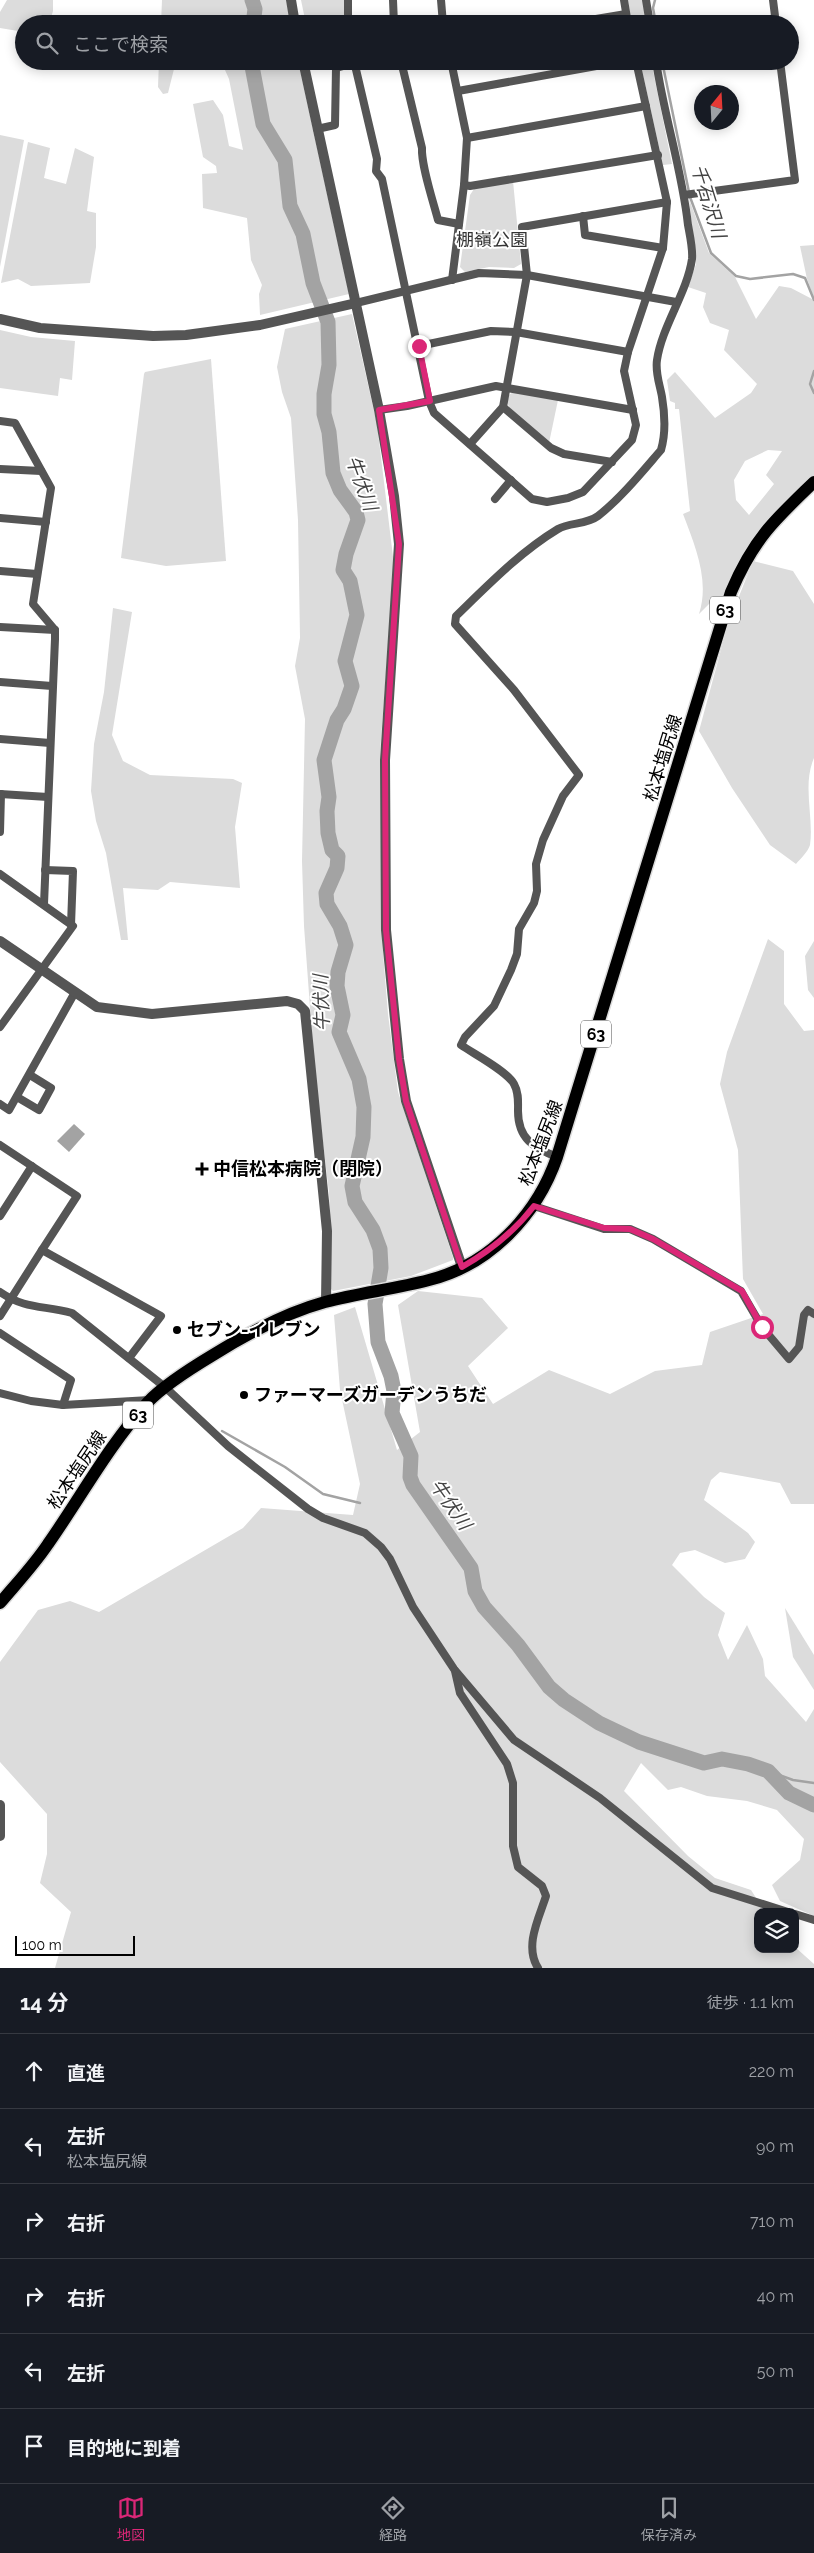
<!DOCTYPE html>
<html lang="ja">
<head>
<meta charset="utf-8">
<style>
	:root { --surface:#171b24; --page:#20242c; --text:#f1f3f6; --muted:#9ea1a6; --line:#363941; --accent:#db2777 }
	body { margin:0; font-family:Raleway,"Noto Sans JP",sans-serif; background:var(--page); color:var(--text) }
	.controls { position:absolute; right:15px; bottom:15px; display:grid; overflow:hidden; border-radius:10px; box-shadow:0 2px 12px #0003 }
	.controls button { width:45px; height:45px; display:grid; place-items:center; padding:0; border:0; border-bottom:1px solid var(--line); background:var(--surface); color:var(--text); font:25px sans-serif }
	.compass { position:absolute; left:694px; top:85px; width:45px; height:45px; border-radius:50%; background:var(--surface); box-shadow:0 2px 12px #0003; rotate:18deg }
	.scale { position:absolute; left:15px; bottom:12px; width:120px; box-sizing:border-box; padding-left:5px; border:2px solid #000; border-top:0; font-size:14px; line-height:18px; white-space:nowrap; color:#000; -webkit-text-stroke:4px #fff; paint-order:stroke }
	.stop { position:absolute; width:15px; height:15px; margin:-11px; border:4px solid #db2777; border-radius:50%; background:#fff }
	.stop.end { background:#db2777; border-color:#fff; box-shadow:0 1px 5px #0008 }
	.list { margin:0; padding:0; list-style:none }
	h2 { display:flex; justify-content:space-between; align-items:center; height:65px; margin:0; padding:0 20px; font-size:21px }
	h2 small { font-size:16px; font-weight:400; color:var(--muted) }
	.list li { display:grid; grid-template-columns:32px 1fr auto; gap:15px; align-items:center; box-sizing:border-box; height:75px; padding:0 20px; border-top:1px solid var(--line) }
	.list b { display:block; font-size:19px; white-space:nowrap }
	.list p { margin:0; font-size:16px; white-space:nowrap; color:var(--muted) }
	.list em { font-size:16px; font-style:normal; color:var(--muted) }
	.icon { flex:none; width:28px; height:28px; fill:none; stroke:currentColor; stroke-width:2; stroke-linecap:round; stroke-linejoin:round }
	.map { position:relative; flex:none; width:814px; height:1968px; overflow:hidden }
	.search { position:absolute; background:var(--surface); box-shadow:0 2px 12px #0003; left:15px; right:15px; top:15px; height:55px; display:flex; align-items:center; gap:12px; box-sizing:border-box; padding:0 18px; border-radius:28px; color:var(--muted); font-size:19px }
	.sheet { height:515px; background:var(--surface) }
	nav { display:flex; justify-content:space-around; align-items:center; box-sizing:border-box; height:70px; border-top:1px solid var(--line); background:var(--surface); font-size:14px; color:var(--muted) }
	nav a { display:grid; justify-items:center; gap:2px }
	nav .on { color:var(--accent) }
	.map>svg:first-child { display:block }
	.green { fill:#dcdcdc; fill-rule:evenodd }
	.water { fill:#a3a3a3 }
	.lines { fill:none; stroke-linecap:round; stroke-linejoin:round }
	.stream { stroke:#a3a3a3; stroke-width:2.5 }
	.river { stroke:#a3a3a3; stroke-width:15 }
	.primary-casing { stroke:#dbdbdb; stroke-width:15 }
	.minor { stroke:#555; stroke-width:8 }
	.tertiary { stroke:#555; stroke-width:10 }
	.primary { stroke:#000; stroke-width:12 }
	.route { stroke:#db2777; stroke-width:6 }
	.poi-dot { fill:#000; stroke:#fff; stroke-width:2 }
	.labels { text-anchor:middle; stroke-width:4; stroke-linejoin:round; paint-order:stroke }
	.shield { fill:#fff; stroke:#4c4c4c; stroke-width:1 }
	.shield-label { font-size:16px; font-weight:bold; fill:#000 }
	.park-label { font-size:18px; fill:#333; stroke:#fff }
	.street-label { font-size:18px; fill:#000; stroke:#fff }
	.poi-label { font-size:18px; font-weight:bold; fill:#000; stroke:#fff; text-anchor:start }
	.water-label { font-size:19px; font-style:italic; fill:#444; stroke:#fff }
</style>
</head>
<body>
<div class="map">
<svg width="814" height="1968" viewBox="0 0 814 1968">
	<rect width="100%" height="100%" fill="#fff"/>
	<g class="green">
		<path d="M7,0H53V11L49,24H24V32L0,28V12Z"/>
		<path d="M162,0H286L291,24H161Z"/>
		<path d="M301,0H344L345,24H306Z"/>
		<path d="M628,0H643L646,24H632Z"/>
		<path d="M159,61H176L168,93L163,94L158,87Z"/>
		<path d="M221,61H298L349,294L260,315L259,294L262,285L251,260L247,218L203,208L202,174L217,173L216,166L203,157L193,104L213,100L223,115L229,146L243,150L229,79Z"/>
		<path d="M640,61H651L672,164L663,165Z"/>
		<path d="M0,135L24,140L0,267Z"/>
		<path d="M28,142L50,148L44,178L66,184L75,148L94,157L87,211L96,213V247L90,283L31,286L18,279L1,283Z"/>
		<path d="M513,181L521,264L514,268L489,267L465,272L460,267L470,195L474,189Z"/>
		<path d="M689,199L709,253L735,277L756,319L779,286L791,288L814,300V477L768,521L724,601H712L699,614C710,580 695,546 683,514L690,511L679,409H675V403L670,401L667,380L675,372L715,418L751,393L757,384L724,350L729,330L710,323L703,307L706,293L688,287L696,264ZM768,450L782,451L766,475L774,484L749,515L736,500L734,480L745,461Z"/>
		<path d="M814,245V298L807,279L800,246Z"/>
		<path d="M352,314L377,424L394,565L380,753L383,953L388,1014L398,1092L453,1257V1260L411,1276L333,1291L329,1287L331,1236L329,1193L315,1075L304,926L302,861L305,719L295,666L300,638L298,520L291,418L282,392L277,367L285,329Z"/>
		<path d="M0,330L31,337L75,341L72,380L60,378L58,396L0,388Z"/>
		<path d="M211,359L226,561L166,566L121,558L144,374L145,372Z"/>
		<path d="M513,392L558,400L549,443L510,408L507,403L509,395Z"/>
		<path d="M753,561L793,571L814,604V758C802,785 814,817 810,845C808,852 800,859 796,864L770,845L732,788L699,731L728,624Z"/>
		<path d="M113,608L132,612L112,735L123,761L150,775L233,779L242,783L235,827L240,888L170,882L158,890L123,888L128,940H121L106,853L96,821L91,791L94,744L104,692Z"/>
		<path d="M768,939L784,951V1004L804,1031L814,1030V1504H791L780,1483L720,1472L711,1480L704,1500L748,1533L755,1542L745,1559L725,1563L695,1550L680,1553L672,1565L704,1597L725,1613L718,1635L728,1660L747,1625L763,1659L765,1676L806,1722L814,1709V1916L780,1901L772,1885L800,1860L804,1839L777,1810L747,1801L707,1796L681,1787L668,1790L641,1763L624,1791L688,1856L715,1878L751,1890L765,1912H758V1949H795V1947L814,1964V1968H55L71,1912L40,1883L47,1854V1814L0,1762V1662L38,1610L70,1601L99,1612L243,1528L261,1508L353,1515L360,1484L340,1390L334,1315L355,1307L397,1450L420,1432L398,1305L418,1291L482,1298L508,1328L468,1366L493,1404L549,1370L610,1394L655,1371L702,1365L710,1332L763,1314L743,1279L738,1150L720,1084L727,1052Z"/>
		<path d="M814,941V998L808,990L805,956Z"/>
		<path d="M785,1608L814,1655V1690L793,1657Z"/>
	</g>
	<path class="water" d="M74,1124L85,1134L69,1152L57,1141Z"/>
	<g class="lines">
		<g class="stream">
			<path d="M655,0L653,8L656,24"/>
			<path d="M662,61L690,197L711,253L736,276L750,279L793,274L805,278L814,300"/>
			<path d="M814,371L810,384L814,393"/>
			<path d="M222,1431L285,1467L323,1494L360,1503"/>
			<path d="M768,1771L793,1780L814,1783"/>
		</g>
		<g class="river">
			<path d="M252,0L255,9L253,24"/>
			<path d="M251,61L263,124L285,160L290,206L303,234L313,283L328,322L329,365L324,394V414L329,432L333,473L340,490L356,512L358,520L346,554L343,570L350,581L357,615L345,661L352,686L344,709L337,720L324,760L329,797L327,811L328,833L332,850L338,856L337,868L326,893L327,904L340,926L346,945L338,972L337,986L343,1015L339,1032L359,1079L364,1107L363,1137L352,1186L355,1202L373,1230L380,1249L381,1268L375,1304L378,1342L391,1376L394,1391L392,1413L411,1456L410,1477L413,1485L471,1568L475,1591L484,1607L518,1645L549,1687L564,1700L599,1723L639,1742L704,1763L722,1759L748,1764L768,1771L789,1793L814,1805"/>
		</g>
		<g class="primary-casing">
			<path id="primary" d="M0,1603C16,1584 34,1565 48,1544C81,1497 109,1445 148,1402C164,1385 193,1367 213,1355C248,1333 285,1313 325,1302C359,1293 395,1289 429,1280C490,1265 537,1215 557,1157L731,592C753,540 774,520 814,482"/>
		</g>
		<g class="minor">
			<path d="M348,0V24"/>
			<path d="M393,0L394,24"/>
			<path d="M441,0L443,24"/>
			<path d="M624,0L628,24"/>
			<path d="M646,0L650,24"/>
			<path d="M773,0L776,24"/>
			<path d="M566,24L626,14"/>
			<path d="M354,61L377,159L376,171L382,179L429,401L434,413L532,499L547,502L568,498L583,492L632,440L636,425L624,371L628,352L663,248L667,202L636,61"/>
			<path d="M401,61L422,148C421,165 433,201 438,220L459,224"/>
			<path d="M451,61L467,138L464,185L452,280"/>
			<path d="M458,91L624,61"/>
			<path d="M317,129L335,125L336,68L355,63"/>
			<path d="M467,138L646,106"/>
			<path d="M464,185L470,186L658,155"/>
			<path d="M684,195L795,180L780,61"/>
			<path d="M583,216L585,235L663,248"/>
			<path d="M356,303L479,273L527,275L676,302"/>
			<path d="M419,346L491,331L516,332L628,352"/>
			<path d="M503,407L551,448L564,454L612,462"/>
			<path d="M379,410L407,406L496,386L633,410"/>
			<path d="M0,421L15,423L51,488L33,604L55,630V639L44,904"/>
			<path d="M470,444L503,407L527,275L522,227L667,202"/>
			<path d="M0,469L41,471"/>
			<path d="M495,499L511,480"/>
			<path d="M0,518L46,522"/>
			<path d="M0,571L37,574"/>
			<path d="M0,627L55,630"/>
			<path d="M0,682L52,686"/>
			<path d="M0,739L50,743"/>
			<path d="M0,794L48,797"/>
			<path d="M0,832L1,794"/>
			<path d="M45,870L73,871L71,925"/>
			<path d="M0,874L73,926L0,1027"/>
			<path d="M17,1097L39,1110L51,1088L30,1075"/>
			<path d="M0,1104L9,1110L74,994"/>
			<path d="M0,1145L77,1196L42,1250"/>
			<path d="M557,1157C534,1148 518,1139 518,1111C518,1102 519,1093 514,1084C507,1071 474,1054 461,1045L465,1037L494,1006L511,970L517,954L519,929L534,903L537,891L536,864L543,840L563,796L579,775L514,690L455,624L456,616C488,585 520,552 558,529C570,522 586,525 598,516C621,498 642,472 661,450C666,433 665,415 662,397C660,385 655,373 657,360C662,326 687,293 692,259C693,249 690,236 688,225C682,170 664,116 656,61"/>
			<path d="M534,1206L604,1229H630L653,1239L741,1291L762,1327L789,1359L799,1347L804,1315L808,1310L814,1314"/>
			<path d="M0,1216L32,1166"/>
			<path d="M0,1292C26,1310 44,1305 72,1313L166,1388L228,1446L308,1509L323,1518L365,1533L381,1547L390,1559L413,1607L454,1669L514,1740L600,1798L712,1888L788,1912"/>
			<path d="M0,1316L42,1250L161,1316L129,1358"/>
			<path d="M0,1333L71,1380L63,1405"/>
			<path d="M0,1393L31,1401L63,1405L150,1400"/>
			<path d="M455,1671L460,1693L507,1764L513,1783V1846L518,1867L542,1886L546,1896C539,1918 524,1946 538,1968"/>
			<path d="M795,1914L814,1920"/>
		</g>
		<g class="tertiary">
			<path d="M291,0L295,24"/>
			<path d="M303,61L379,410L394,496L399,544L385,760L386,930L399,1059L406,1101L462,1267"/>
			<path d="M0,319L40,328L153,336L186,335L260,325L356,303"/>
			<path d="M0,941L97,1007L152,1014L287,1001L298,1004L305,1011L327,1231L326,1302"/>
			<path d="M0,1805V1836"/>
		</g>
		<use href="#primary" class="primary"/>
	</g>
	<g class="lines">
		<path class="route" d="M419,346L430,401L379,410L399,544L385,760L386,930L399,1059L406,1101L459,1259L462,1267C490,1251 514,1232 534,1206L604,1228L630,1229L653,1239L742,1291L762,1327"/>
	</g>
	<g class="poi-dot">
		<path d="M199.5 1161.5h5v5h5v5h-5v5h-5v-5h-5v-5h5z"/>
		<circle cx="177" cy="1330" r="5"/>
		<circle cx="244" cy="1395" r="5"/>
	</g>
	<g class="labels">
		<g class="shield">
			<rect x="710" y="596.5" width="30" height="27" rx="4"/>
			<rect x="581" y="1020.5" width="30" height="27" rx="4"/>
			<rect x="123" y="1401.5" width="30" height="27" rx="4"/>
		</g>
		<g class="shield-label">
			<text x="725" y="616">63</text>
			<text x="596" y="1040">63</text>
			<text x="138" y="1421">63</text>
		</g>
		<g class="park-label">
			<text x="492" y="246">棚嶺公園</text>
		</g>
		<g class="street-label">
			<text transform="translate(663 758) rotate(-73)" y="6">松本塩尻線</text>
			<text transform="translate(541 1143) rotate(-69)" y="6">松本塩尻線</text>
			<text transform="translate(77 1470) rotate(-56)" y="6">松本塩尻線</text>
		</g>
		<g class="poi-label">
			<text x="213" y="1175">中信松本病院（閉院）</text>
			<text x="187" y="1336">セブン-イレブン</text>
			<text x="254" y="1401">ファーマーズガーデンうちだ</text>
		</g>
		<g class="water-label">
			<text transform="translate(709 201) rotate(73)" y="7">千石沢川</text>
			<text transform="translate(362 483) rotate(70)" y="7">牛伏川</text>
			<text transform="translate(321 1003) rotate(-92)" y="7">牛伏川</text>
			<text transform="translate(451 1504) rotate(55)" y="7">牛伏川</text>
		</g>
	</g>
</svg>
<div class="controls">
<button><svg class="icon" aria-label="layers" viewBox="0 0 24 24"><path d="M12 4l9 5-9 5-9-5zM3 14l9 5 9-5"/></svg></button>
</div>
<svg class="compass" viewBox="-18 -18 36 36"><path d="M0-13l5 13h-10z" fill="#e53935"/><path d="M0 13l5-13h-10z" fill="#9ea1a6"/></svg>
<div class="scale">100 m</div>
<div class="stop" style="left:762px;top:1327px"></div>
<div class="stop end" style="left:419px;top:346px"></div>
<div class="search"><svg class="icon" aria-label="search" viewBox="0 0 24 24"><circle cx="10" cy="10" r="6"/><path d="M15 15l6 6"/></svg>ここで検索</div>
</div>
<section class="sheet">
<h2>14 分<small>徒歩 · 1.1 km</small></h2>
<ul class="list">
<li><svg class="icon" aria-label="ahead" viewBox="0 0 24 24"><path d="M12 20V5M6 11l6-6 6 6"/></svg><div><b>直進</b></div><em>220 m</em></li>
<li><svg class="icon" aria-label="left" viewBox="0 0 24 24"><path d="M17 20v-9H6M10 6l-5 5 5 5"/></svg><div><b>左折</b><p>松本塩尻線</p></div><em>90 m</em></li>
<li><svg class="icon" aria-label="right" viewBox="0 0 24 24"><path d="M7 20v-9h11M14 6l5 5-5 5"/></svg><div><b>右折</b></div><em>710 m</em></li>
<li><svg class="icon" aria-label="right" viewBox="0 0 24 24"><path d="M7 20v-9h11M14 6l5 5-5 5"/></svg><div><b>右折</b></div><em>40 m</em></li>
<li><svg class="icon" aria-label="left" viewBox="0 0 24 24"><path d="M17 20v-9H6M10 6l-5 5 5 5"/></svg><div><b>左折</b></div><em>50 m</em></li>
<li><svg class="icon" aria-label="arrive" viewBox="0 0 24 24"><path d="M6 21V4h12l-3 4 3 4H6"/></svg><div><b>目的地に到着</b></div></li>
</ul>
</section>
<nav>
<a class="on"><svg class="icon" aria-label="map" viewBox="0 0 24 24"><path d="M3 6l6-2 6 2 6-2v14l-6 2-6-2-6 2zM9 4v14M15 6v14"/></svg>地図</a>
<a><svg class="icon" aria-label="directions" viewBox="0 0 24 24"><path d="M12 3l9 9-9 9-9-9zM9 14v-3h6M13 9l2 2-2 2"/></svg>経路</a>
<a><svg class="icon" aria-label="saved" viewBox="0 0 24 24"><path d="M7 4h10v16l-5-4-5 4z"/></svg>保存済み</a>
</nav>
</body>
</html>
